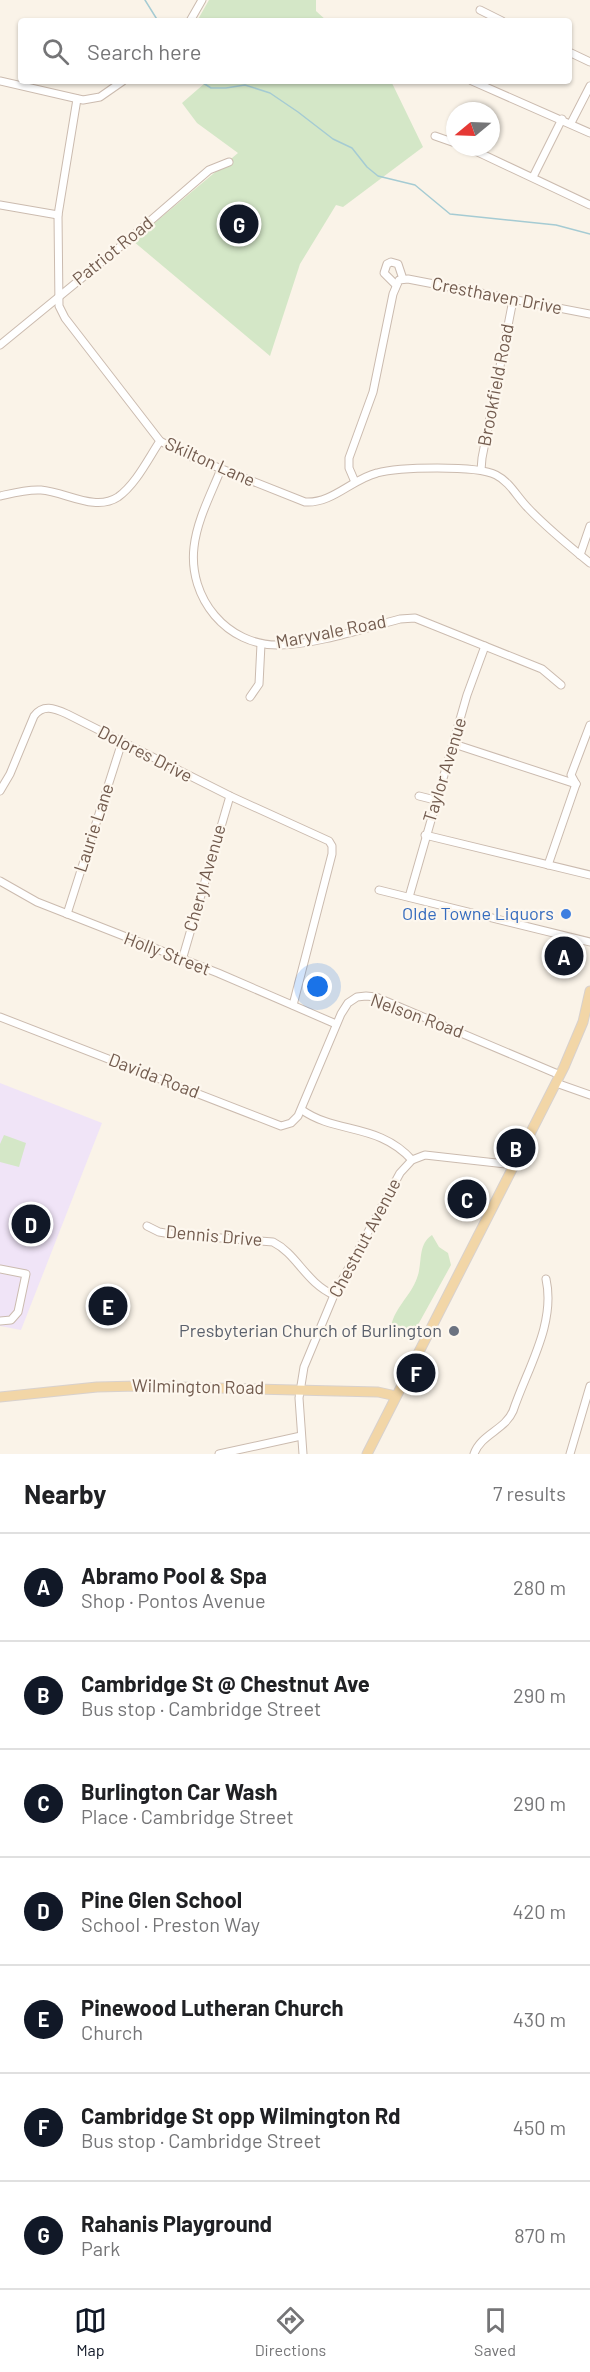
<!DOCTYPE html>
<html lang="en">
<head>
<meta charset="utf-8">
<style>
	:root { --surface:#fff; --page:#f2f2f2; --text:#202124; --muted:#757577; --line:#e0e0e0; --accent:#111827 }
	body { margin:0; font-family:Barlow,sans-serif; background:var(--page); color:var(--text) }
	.compass { position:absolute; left:446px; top:102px; width:54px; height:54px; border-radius:50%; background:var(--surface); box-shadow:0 2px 4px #0004; rotate:251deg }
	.you { position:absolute; left:318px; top:987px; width:21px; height:21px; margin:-15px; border:4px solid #fff; border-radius:50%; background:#1a73e8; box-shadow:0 0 0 9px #1a73e833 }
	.badge { display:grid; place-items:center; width:39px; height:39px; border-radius:50%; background:var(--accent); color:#fff; font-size:20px; font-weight:700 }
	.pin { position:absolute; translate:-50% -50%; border:3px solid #fff; box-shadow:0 2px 6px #0006 }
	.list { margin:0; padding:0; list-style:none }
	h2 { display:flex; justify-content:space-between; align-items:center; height:78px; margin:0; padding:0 24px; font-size:26px }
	h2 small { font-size:20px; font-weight:400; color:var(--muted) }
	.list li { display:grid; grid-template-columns:39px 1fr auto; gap:18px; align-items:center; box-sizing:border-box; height:108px; padding:0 24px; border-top:2px solid var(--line) }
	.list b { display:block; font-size:22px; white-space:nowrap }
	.list p { margin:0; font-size:20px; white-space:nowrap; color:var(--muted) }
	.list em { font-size:20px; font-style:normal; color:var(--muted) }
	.icon { flex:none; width:33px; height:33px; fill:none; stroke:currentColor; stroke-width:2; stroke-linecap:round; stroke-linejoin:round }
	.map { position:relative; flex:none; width:590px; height:1454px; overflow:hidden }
	.search { position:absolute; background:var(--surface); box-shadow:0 2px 4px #0004; left:18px; right:18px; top:18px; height:66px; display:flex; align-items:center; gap:15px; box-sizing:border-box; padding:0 21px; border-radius:6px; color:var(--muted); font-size:22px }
	.sheet { height:834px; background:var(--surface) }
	nav { display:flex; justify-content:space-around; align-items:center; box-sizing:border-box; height:84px; border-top:2px solid var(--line); background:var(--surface); font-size:16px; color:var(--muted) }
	nav a { display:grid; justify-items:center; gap:3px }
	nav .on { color:var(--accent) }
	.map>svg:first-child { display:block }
	.education { fill:#f0e4f7 }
	.green { fill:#d4e7c7 }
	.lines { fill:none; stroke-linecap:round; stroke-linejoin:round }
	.stream { stroke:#a5cbd3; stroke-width:1.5 }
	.minor-casing { stroke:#cbbbaf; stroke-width:9 }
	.major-casing { stroke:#d8d1cd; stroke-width:11 }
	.minor { stroke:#fff; stroke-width:7 }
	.major { stroke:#f2d6a7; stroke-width:9 }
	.shop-dot { fill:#3f7fe0; stroke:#fdf7ee; stroke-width:2 }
	.worship-dot { fill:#6b7280; stroke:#fdf7ee; stroke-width:2 }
	.labels { text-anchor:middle; stroke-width:4.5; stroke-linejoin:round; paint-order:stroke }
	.street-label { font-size:18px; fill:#725b4e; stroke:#fdf7ee }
	.shop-label { font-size:18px; fill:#366cbe; stroke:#fdf7ee; text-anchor:end }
	.worship-label { font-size:18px; fill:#5b616d; stroke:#fdf7ee; text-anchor:end }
</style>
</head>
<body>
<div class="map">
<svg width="590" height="1454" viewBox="0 0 590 1454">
	<rect width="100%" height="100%" fill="#faf3e8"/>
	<path class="education" d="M0,1083L102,1123L21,1330L0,1326Z"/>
	<g class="green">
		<path d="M209,0H316V11L327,21H197Z"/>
		<path d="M203,81H391L423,147L343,207L336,205L300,264L270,356L133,241L238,153L197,123L182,103L205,83Z"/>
		<path d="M4,1135L26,1143L19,1167L0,1162V1144Z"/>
		<path d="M432,1235L439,1247L448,1253L451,1265L414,1332L405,1339L396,1337L391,1329C392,1310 411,1296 417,1278C423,1263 417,1245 432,1235Z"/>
	</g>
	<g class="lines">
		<g class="stream">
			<path d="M145,0L158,21"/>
			<path d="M200,81L211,88H226L245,85L270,93L298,112L333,139L352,148L367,167L378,176L415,185L450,214L556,225L590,234"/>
		</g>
		<g class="minor-casing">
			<g id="minor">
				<path d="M480,10L502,21"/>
				<path d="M190,21L202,0"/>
				<path d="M569,52L590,62"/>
				<path d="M0,81L83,100L100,97L123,81"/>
				<path d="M472,81L590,133"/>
				<path d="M77,99L58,215L59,306L65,318L160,441L189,456L305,502C332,504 352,479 377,473C398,467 477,465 496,475C510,482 517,497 528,508C547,528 569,546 590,563"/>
				<path d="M571,123L590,86"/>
				<path d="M435,136L455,143"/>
				<path d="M467,147L590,205"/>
				<path d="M533,177L562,119"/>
				<path d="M0,205L58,215"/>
				<path d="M396,285L384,273L387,264L391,262L398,264L403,279"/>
				<path d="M0,345L127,241L209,170L229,162"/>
				<path d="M221,469C211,494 197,520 194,547C188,598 227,646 279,645C314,645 365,628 400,619L415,618L542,669L561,685"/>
				<path d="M481,470L482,458L513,300"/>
				<path d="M355,482L349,468V458L373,392L393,294L399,280L408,279L590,314"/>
				<path d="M0,496C13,493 28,489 41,490C66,492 95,512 118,497C136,484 148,459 160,441"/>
				<path d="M580,555L590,526"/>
				<path d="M250,697L259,684L261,644"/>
				<path d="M454,744L576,784"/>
				<path d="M576,784L571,775L590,725"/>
				<path d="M0,791L10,774L34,716C43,704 54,708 67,714L230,796L329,841L332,846V854L293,1005"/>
				<path d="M419,796L435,800"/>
				<path d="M425,835L590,875"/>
				<path d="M548,865L576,784"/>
				<path d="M0,881L37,902L218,973L336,1024"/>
				<path d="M379,890L590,942"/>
				<path d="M409,897L467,695L485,646"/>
				<path d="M67,914L122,742"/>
				<path d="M182,960L230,796"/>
				<path d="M0,1017L281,1126L291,1123L298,1116L341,1014L348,1003L357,997L366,996L376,997L560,1075"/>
				<path d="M556,1083L590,1095"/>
				<path d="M302,1110C336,1134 379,1123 412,1160"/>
				<path d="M147,1226L159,1232L171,1234L273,1242C297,1254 306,1283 334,1295"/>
				<path d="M0,1269L26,1274L18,1312L11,1320L0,1321"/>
				<path d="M219,1454L301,1436"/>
				<path d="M303,1454L299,1398L304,1367L334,1295L400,1173L412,1160L425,1155L514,1165"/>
				<path d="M474,1454C481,1434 505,1430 513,1411C527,1369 556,1324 546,1279"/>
				<path d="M570,1454L590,1386"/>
			</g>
		</g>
		<g class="major-casing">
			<g id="major">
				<path d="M0,1397L97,1387L138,1386L378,1392L396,1396"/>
				<path d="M367,1454L564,1067L583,1022L590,991"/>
			</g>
		</g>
		<use href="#minor" class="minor"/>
		<use href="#major" class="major"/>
	</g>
	<circle class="shop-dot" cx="566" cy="914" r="6"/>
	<circle class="worship-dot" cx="454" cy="1331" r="6"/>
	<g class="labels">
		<g class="street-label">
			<text transform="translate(113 251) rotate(-39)" y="6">Patriot Road</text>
			<text transform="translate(497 296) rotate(11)" y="6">Cresthaven Drive</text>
			<text transform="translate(496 385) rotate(-79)" y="6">Brookfield Road</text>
			<text transform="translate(210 462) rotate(24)" y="6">Skilton Lane</text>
			<text transform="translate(331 632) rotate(-11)" y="6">Maryvale Road</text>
			<text transform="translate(145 754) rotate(27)" y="6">Dolores Drive</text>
			<text transform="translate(445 770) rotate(-73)" y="6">Taylor Avenue</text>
			<text transform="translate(94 828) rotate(-72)" y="6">Laurie Lane</text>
			<text transform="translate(205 878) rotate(-74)" y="6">Cheryl Avenue</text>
			<text transform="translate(167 954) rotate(21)" y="6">Holly Street</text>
			<text transform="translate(417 1016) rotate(20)" y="6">Nelson Road</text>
			<text transform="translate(154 1076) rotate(21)" y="6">Davida Road</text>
			<text transform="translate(214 1236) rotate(5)" y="6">Dennis Drive</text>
			<text transform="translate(365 1238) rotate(-62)" y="6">Chestnut Avenue</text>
			<text transform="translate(198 1387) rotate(1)" y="6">Wilmington Road</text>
		</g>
		<g class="shop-label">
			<text x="554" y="920">Olde Towne Liquors</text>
		</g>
		<g class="worship-label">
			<text x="442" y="1337">Presbyterian Church of Burlington</text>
		</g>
	</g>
</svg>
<svg class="compass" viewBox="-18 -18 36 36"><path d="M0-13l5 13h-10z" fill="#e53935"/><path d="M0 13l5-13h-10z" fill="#757577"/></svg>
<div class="you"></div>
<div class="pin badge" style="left:564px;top:956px">A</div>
<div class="pin badge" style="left:516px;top:1148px">B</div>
<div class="pin badge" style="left:467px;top:1199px">C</div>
<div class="pin badge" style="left:31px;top:1224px">D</div>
<div class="pin badge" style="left:108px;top:1306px">E</div>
<div class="pin badge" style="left:416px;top:1373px">F</div>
<div class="pin badge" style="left:239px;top:224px">G</div>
<div class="search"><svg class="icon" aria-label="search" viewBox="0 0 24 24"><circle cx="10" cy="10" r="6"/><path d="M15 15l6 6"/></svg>Search here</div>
</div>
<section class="sheet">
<h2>Nearby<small>7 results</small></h2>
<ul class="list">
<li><span class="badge">A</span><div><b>Abramo Pool &amp; Spa</b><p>Shop · Pontos Avenue</p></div><em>280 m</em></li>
<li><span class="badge">B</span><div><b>Cambridge St @ Chestnut Ave</b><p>Bus stop · Cambridge Street</p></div><em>290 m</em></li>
<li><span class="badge">C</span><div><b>Burlington Car Wash</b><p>Place · Cambridge Street</p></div><em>290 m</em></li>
<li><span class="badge">D</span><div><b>Pine Glen School</b><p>School · Preston Way</p></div><em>420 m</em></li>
<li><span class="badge">E</span><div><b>Pinewood Lutheran Church</b><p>Church</p></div><em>430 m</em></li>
<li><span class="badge">F</span><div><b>Cambridge St opp Wilmington Rd</b><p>Bus stop · Cambridge Street</p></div><em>450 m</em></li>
<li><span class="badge">G</span><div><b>Rahanis Playground</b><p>Park</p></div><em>870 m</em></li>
</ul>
</section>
<nav>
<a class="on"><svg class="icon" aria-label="map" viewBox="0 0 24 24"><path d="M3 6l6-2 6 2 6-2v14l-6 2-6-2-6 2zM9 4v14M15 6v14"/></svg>Map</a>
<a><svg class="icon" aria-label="directions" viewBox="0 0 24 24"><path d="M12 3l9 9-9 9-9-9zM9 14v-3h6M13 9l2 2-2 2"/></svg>Directions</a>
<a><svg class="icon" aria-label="saved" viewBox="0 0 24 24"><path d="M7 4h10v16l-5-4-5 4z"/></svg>Saved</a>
</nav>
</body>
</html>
